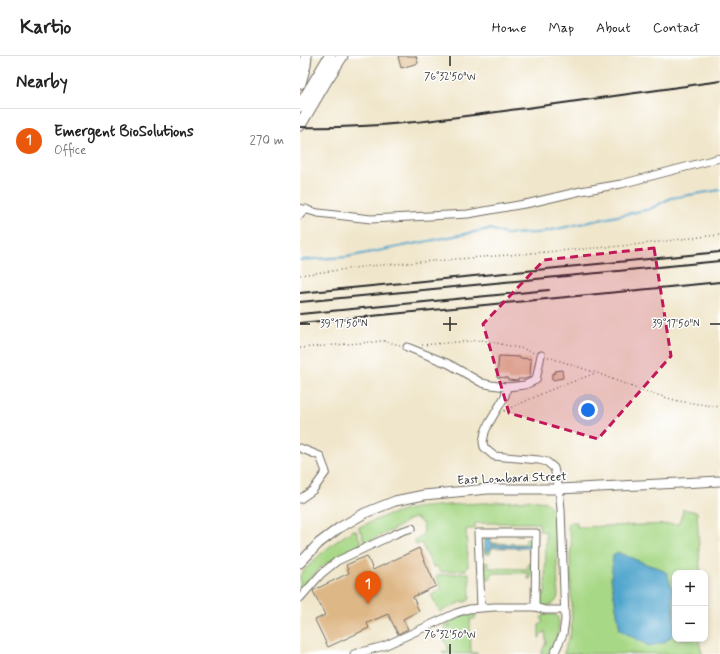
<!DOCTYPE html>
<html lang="en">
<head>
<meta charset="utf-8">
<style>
	:root { --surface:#fff; --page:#f6f6f6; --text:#222; --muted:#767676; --line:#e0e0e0; --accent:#ea580c }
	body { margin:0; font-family:Mynerve,sans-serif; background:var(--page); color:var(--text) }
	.controls { position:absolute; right:12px; bottom:12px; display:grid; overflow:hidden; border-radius:8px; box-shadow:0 2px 6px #0003 }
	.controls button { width:36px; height:36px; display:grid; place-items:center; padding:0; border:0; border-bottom:1px solid var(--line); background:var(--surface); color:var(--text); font:20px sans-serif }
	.you { position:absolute; left:288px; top:354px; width:14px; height:14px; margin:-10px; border:3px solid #fff; border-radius:50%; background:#1a73e8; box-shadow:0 0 0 6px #1a73e833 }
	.badge { display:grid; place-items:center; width:26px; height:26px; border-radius:50%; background:var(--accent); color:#fff; font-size:13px; font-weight:700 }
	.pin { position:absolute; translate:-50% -33px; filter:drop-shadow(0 1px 2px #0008) }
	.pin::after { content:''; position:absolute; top:21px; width:14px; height:12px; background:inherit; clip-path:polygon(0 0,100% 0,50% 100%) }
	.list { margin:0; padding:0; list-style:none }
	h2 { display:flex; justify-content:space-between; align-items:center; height:52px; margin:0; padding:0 16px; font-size:17px }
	h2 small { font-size:13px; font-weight:400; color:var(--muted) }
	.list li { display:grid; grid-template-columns:26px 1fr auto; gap:12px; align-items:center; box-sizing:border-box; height:64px; padding:0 16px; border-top:1px solid var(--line) }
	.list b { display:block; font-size:15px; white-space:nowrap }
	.list p { margin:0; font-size:13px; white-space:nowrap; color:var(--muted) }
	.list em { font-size:13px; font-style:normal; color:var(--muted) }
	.map { position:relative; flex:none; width:420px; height:598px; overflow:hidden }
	header { display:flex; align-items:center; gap:24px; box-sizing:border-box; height:56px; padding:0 20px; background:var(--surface); border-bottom:1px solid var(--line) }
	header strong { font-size:19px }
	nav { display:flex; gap:22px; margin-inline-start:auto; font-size:14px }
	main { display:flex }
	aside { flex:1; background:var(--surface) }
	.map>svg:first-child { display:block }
	.green { fill:#a7d886; stroke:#698258 }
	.water { fill:#50a4cc; stroke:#3e687c }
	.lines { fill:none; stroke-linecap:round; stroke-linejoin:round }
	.stream { stroke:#50a4cc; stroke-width:2 }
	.building { fill:#deb786 }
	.minor-casing { stroke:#706c63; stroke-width:9 }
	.major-casing { stroke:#706c63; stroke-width:11 }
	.highway-casing { stroke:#706c63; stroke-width:13 }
	.path { stroke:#706c63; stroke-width:1.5; stroke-dasharray:1 3; stroke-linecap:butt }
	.minor { stroke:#fff; stroke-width:7 }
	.major { stroke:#fff; stroke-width:9 }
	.highway { stroke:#fff; stroke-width:11 }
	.rail { stroke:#2b2b2b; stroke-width:2 }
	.marked { fill:#c2185b; fill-opacity:0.2; stroke:#c2185b; stroke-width:3; stroke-dasharray:8 5; stroke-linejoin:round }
	.ticks { fill:none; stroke:#2b2b2b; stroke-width:1.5 }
	.labels { text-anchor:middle; stroke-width:3; stroke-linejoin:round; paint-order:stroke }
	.street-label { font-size:12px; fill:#2b2b2b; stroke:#fff }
	.ticks-label { font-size:10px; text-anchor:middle; fill:#2b2b2b; stroke:#fff; stroke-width:3; stroke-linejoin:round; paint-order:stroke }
</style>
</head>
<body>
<header>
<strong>Kartio</strong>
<nav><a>Home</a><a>Map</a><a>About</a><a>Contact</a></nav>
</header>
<main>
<aside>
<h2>Nearby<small></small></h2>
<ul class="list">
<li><span class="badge">1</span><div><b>Emergent BioSolutions</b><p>Office</p></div><em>270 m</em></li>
</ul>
</aside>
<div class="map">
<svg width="420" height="598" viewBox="0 0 420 598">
	<rect width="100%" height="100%" fill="#fff"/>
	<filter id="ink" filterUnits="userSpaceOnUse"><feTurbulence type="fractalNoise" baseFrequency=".025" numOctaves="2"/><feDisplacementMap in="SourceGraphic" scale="8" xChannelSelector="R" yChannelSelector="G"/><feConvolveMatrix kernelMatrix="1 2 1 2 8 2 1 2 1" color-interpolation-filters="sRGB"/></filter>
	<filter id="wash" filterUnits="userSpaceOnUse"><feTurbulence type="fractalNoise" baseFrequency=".012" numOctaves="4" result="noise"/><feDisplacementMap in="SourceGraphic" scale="16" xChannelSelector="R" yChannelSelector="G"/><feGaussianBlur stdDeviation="0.9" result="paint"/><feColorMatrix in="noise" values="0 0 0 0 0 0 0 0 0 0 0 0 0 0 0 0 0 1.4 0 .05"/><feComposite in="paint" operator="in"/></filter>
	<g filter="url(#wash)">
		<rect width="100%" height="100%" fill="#f0e6cb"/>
		<g class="green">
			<path d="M234,444L243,446L244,445C252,450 254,456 256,464L258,540C255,552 238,555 240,539H245L246,476L239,475V467H175V473H166L168,511H166V514L140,516L137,510L133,511L121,487L116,489L114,484L121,481L124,476L123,467L122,468L118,463L114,462L108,464L98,471L65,487L62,479L59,473V471L85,460L115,452L148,449Z"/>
			<path d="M383,453L397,456L400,513L402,517H375V583H399L400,591L402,596V598H263L265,595L266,589L270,580L272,567L270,497C274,490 269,475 267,468C270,466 274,465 277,466V471L378,468L382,459Z"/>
			<path d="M54,474L56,475L62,488L27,507L18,514L0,535V519C16,501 33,486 54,474Z"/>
			<path d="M185,481L191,482L192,487L225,488L226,483L228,482L232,486V497L231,498H229L228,492H192L190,498H185L184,497V482Z"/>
			<path d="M186,506L188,507L189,512L228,513V508L230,507L232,508L231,522L230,523H228V517H192L191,522L187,523L186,522L185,508Z"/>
			<path d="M169,517L170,543L168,545L159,547L140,556L131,539L142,533L136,521L137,519Z"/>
			<path d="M169,557L175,558L176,561L174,563H170L171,597H177L178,598H143L142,596L149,594L143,581L148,578L144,569L146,568L150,571V569L148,565L162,559Z"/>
			<path d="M246,558L256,559C264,568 253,589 249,598H241L246,586L245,575L240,579V582H239V569L243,566L241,562Z"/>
		</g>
		<g class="water">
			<path d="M189,482L190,484L191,488C202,489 214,489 225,489L230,488L231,491L229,492L191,491L190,495L186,496C185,492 184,487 186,483Z"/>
			<path d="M317,496L349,509L357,511L367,517L372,533L375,577L365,586L349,590L320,574L311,523L313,499Z"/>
		</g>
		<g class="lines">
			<path class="stream" d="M0,204L47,201L190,173L205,178L238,177L350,153L371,142L420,134"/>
		</g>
		<g id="blocks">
			<g class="building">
				<path d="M98,0H116L118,7L101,12Z"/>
				<path d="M199,300L220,301V302L231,303L230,321L225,323H218V325L208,324V322L197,321Z"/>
				<path d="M262,314L263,322L252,324V318L255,317V315Z"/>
				<path d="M119,492L136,530L113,541L119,555L103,563L108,573L98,578L88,558L67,567L69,572L28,591L15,564L25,559L13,535L14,534L49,517L46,509L67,500L73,514Z"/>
			</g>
		</g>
	</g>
	<g filter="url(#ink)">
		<use href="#blocks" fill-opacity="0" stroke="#706c63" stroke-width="1"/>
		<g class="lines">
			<g class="minor-casing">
				<g id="minor">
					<path d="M0,152L18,157L71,163L168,158L230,147L281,135L321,128L420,102"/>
					<path d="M0,159L6,153"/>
					<path d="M107,291L149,308L182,327L191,329L207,331"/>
					<path d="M241,299L236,324L225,329L207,331L205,340L188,369L185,376L183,386L184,391L187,394L194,400L239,404L247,406L254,412L259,433L261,453L265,564L263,578L254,598"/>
					<path d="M0,392L20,400L26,416L13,434L0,443"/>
					<path d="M0,542L21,518L37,505L95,478L102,475L112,472"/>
					<path d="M181,551L178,477H236L235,551"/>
					<path d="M54,598L84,590L156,557L169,553L194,551H235L245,554H265"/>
				</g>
			</g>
			<g class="major-casing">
				<path id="major" d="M0,507L19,487L39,472L65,457L95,445L124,439L188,433H259L420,425"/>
			</g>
			<g class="highway-casing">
				<g id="highway">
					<path d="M0,27L5,9L6,0"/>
					<path d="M0,50L30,0"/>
					<path d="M0,69L27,23L42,0"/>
				</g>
			</g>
			<g class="path">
				<path d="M0,219L70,210L333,189L408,180L420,179"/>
				<path d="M122,289L182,284L224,293L234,297"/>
				<path d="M0,292L84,285L100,289"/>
				<path d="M248,301L297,317L340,334L378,345L420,351"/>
				<path d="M204,355L248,335L296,317"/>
			</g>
			<use href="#minor" class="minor"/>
			<use href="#major" class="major"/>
			<use href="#highway" class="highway"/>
			<g class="rail">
				<path d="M0,71C73,73 146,63 218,53C285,44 353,35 420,25"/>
				<path d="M0,237L420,196"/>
				<path d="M0,246L420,205"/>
				<path d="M0,258L249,234"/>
				<path d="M0,267L420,226"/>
			</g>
		</g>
	</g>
	<path class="marked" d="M354,192L371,300L298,383L209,357L183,268L244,204Z"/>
	<path class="ticks" d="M150,0V10M150,261V275M0,268H10M143,268H157M410,268H420M150,588V598"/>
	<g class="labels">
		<g class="street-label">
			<text transform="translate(212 422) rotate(-2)" y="4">East Lombard Street</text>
		</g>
	</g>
	<g class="ticks-label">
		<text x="150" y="24">76°32'50"W</text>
		<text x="44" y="271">39°17'50"N</text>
		<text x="376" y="271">39°17'50"N</text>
		<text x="150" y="582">76°32'50"W</text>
	</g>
</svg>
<div class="controls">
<button>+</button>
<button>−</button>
</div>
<div class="you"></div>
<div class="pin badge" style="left:68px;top:548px">1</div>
</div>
</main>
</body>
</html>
